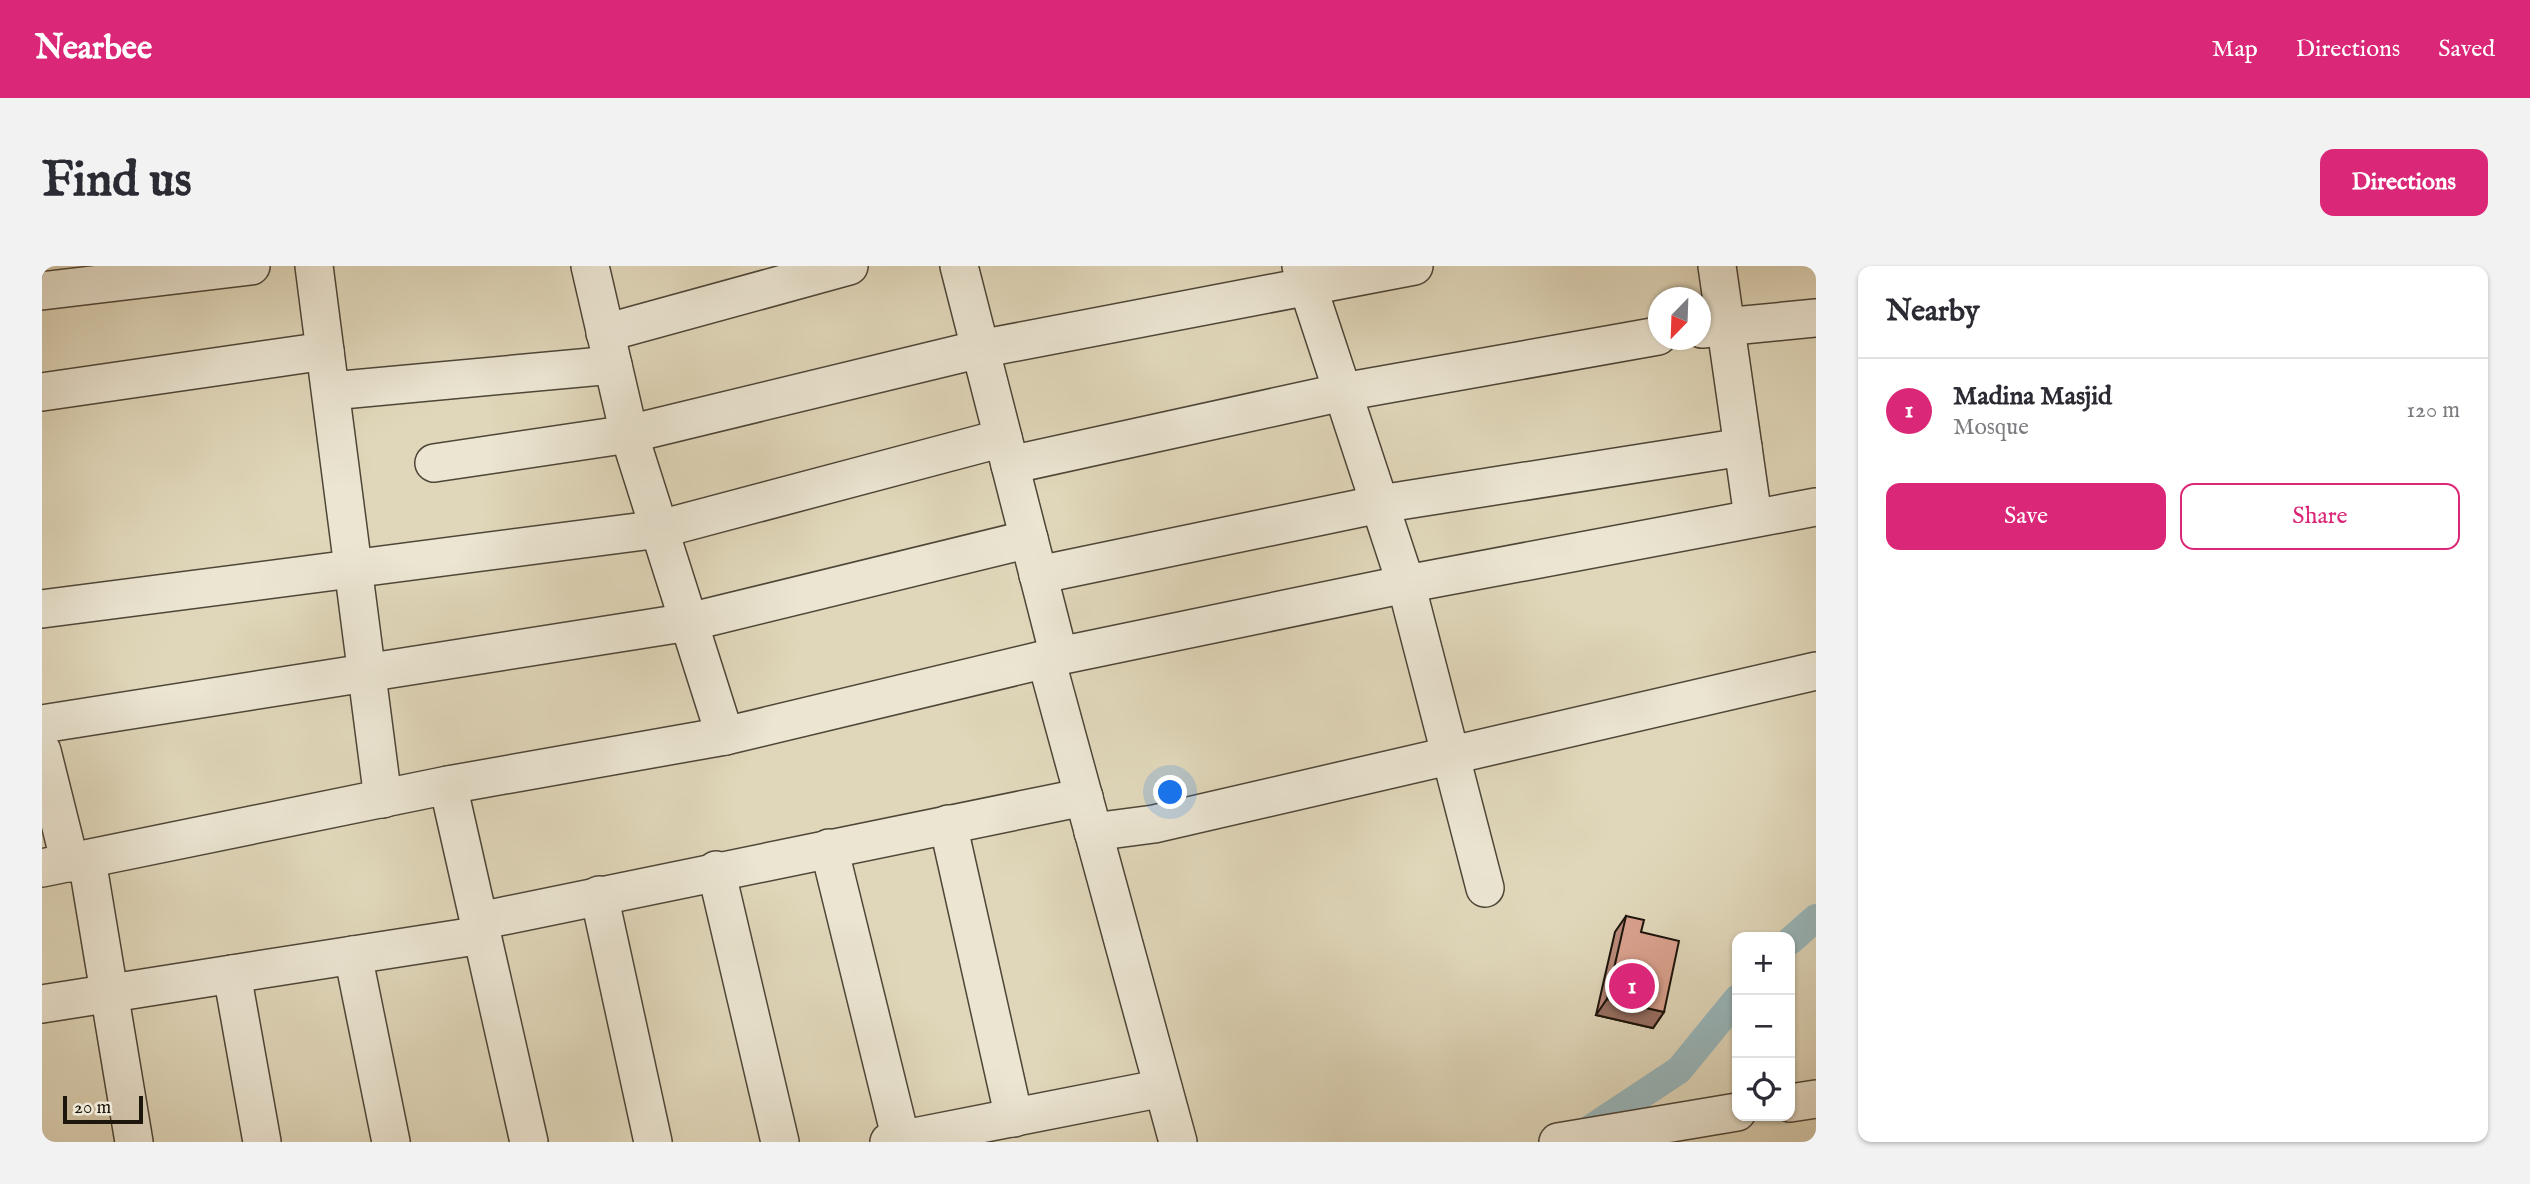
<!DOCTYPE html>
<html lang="en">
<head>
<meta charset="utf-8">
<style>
	:root { --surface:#fff; --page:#f2f2f3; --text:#2b2b33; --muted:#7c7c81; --line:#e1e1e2; --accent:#db2777 }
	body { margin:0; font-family:"IM FELL English",serif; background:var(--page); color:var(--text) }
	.controls { position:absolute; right:21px; bottom:21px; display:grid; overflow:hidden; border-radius:14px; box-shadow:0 2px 5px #0004 }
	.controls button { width:63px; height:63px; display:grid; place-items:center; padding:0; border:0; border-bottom:2px solid var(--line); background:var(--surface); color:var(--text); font:35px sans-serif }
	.compass { position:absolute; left:1606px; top:21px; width:63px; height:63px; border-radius:50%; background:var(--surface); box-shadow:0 2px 5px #0004; rotate:203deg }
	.scale { position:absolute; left:21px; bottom:18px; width:80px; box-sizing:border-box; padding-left:7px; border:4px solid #1d160d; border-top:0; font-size:19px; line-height:24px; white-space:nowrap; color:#1d160d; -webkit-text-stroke:5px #ebe5d2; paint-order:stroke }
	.you { position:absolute; left:1129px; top:527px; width:24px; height:24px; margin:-18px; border:5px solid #fff; border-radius:50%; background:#1a73e8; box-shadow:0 0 0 10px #1a73e833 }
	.badge { display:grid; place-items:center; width:46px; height:46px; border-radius:50%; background:var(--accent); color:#fff; font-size:23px; font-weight:700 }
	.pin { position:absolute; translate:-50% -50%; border:4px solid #fff; box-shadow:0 2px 7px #0006 }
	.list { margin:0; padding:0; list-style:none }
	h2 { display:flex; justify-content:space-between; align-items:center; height:91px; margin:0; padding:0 28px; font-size:30px }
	h2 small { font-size:23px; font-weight:400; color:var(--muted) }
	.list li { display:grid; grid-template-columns:46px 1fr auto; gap:21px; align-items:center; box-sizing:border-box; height:105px; padding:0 28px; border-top:2px solid var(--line) }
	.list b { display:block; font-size:26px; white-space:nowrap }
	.list p { margin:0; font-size:23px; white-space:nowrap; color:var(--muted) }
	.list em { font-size:23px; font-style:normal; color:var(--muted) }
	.actions { display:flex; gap:14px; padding:21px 28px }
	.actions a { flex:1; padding:16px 0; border:2px solid var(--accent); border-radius:14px; text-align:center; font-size:24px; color:var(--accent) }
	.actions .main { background:var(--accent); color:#fff }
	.icon { flex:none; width:38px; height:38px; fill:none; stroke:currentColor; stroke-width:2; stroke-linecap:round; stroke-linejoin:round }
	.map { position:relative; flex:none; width:1774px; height:876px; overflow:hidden; border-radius:14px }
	header { display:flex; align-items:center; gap:42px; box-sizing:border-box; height:98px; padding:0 35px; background:var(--accent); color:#fff }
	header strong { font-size:33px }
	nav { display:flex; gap:38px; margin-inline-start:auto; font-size:24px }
	.intro { display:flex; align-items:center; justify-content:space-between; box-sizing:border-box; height:168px; padding:0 42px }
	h1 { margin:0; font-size:49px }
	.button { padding:18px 32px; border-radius:14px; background:var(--accent); color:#fff; font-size:24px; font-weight:700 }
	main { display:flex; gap:42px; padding:0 42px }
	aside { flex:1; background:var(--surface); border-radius:14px; box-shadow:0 2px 5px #0004 }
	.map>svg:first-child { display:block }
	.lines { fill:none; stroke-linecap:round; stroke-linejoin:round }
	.canal { stroke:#99b7bb; stroke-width:28 }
	.minor-casing { stroke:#4e4638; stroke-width:40 }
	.minor { stroke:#ebe5d2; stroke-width:37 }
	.wall { fill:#bb8b7b; stroke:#1d160d; stroke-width:2 }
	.shaded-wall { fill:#997164; stroke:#1d160d; stroke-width:2 }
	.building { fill:#daa28f; stroke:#1d160d; stroke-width:2 }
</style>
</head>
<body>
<header>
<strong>Nearbee</strong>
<nav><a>Map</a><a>Directions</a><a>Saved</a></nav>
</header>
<div class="intro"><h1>Find us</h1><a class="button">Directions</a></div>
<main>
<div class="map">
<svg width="1774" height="876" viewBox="0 0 1774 876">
	<rect width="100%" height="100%" fill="#e0d7ba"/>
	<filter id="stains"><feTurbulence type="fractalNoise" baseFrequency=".00286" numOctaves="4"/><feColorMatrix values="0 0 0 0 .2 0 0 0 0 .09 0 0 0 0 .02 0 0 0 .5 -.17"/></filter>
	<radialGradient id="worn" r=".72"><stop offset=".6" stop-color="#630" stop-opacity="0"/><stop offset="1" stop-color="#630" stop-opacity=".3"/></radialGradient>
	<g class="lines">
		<g class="canal">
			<path d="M1748,675L1774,652"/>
			<path d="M1539,869L1637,804L1695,733"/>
		</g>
		<g class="minor-casing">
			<g id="minor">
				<path d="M272,0L341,533"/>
				<path d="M548,0L587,168L683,470"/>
				<path d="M917,0L1017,390"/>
				<path d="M1259,0L1364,318L1443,622"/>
				<path d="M1675,0L1711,251"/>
				<path d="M0,25L209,0"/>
				<path d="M1660,63L1774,52"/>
				<path d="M563,67L807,0"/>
				<path d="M289,125L571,99"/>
				<path d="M0,126L283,85"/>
				<path d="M392,197L587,168L938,83L1372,0"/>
				<path d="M968,199L1301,126L1616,70"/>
				<path d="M996,309L1338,238L1701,181"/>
				<path d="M0,343L618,263L961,172"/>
				<path d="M1004,393L1136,876"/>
				<path d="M0,458L647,356L987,273"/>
				<path d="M0,485L28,597"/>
				<path d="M406,519L487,876"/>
				<path d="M906,558L972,852"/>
				<path d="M1051,566L1112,558L1774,405"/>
				<path d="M787,582L859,874"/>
				<path d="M45,594L92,876"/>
				<path d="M0,602L406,519L683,470L1017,390L1364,318L1774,241"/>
				<path d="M674,604L738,876"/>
				<path d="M557,629L611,876"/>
				<path d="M437,655L1042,531"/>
				<path d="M311,689L349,876"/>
				<path d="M190,708L440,669"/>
				<path d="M0,738L190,708L220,876"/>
				<path d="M1748,837L1774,833"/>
				<path d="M847,876L1121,822"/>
				<path d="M1516,876L1695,846"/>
			</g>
		</g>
		<use href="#minor" class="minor"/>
	</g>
	<path class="wall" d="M1584,650L1599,666L1622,746L1611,762L1554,749L1573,666Z"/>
	<path class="shaded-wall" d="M1565,733L1622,746L1611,762L1554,749Z"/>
	<path class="building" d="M1584,650L1602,654L1599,666L1637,675L1622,746L1565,733Z"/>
	<rect width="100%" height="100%" filter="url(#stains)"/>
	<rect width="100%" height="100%" fill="url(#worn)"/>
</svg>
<div class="controls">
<button>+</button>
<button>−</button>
<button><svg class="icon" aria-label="locate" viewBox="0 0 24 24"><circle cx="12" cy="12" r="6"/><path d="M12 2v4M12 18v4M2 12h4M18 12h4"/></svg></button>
</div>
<svg class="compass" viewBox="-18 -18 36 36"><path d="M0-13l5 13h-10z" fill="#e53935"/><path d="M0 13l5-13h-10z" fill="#7c7c81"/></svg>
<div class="scale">20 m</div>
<div class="you"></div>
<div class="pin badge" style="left:1590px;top:720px">1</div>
</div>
<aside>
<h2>Nearby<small></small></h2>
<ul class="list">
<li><span class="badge">1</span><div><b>Madina Masjid</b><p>Mosque</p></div><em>120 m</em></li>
</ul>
<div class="actions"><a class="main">Save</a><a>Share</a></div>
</aside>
</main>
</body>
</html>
